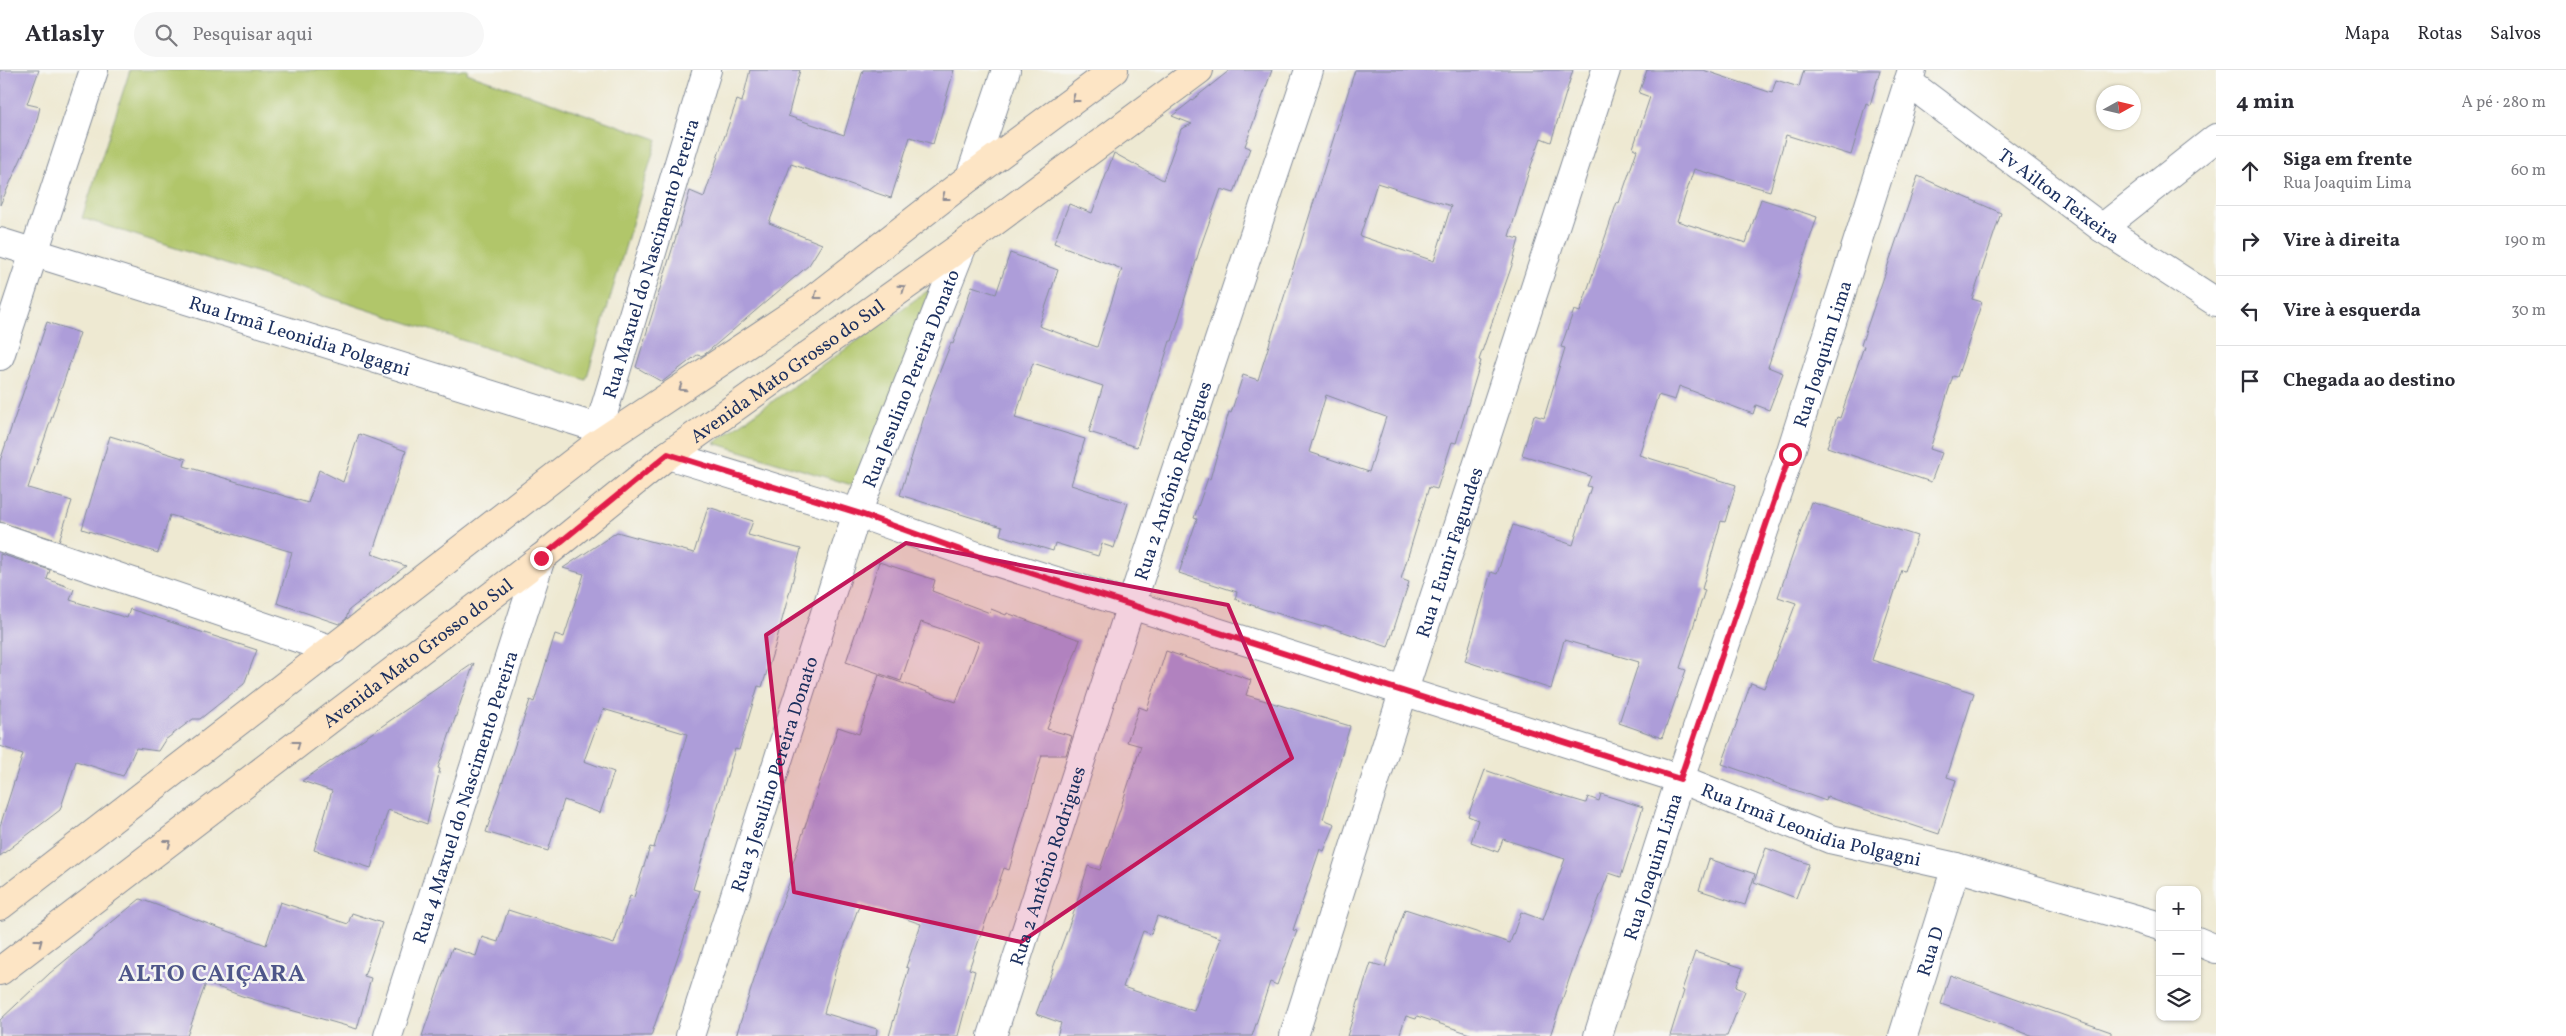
<!DOCTYPE html>
<html lang="pt">
<head>
<meta charset="utf-8">
<style>
	:root { --surface:#fff; --page:#f7f7f7; --text:#2b2b33; --muted:#7c7c81; --line:#e1e1e2 }
	body { margin:0; font-family:Vollkorn,serif; background:var(--page); color:var(--text) }
	.controls { position:absolute; right:15px; bottom:15px; display:grid; overflow:hidden; border-radius:10px; box-shadow:0 1px 4px #0004 }
	.controls button { width:45px; height:45px; display:grid; place-items:center; padding:0; border:0; border-bottom:1px solid var(--line); background:var(--surface); color:var(--text); font:25px sans-serif }
	.compass { position:absolute; left:2096px; top:15px; width:45px; height:45px; border-radius:50%; background:var(--surface); box-shadow:0 1px 4px #0004; rotate:82deg }
	.stop { position:absolute; width:15px; height:15px; margin:-11px; border:4px solid #e11d48; border-radius:50%; background:#fff }
	.stop.end { background:#e11d48; border-color:#fff; box-shadow:0 1px 5px #0008 }
	.list { margin:0; padding:0; list-style:none }
	h2 { display:flex; justify-content:space-between; align-items:center; height:65px; margin:0; padding:0 20px; font-size:21px }
	h2 small { font-size:16px; font-weight:400; color:var(--muted) }
	.list li { display:grid; grid-template-columns:32px 1fr auto; gap:15px; align-items:center; box-sizing:border-box; height:70px; padding:0 20px; border-top:1px solid var(--line) }
	.list b { display:block; font-size:19px; white-space:nowrap }
	.list p { margin:0; font-size:16px; white-space:nowrap; color:var(--muted) }
	.list em { font-size:16px; font-style:normal; color:var(--muted) }
	.icon { flex:none; width:28px; height:28px; fill:none; stroke:currentColor; stroke-width:2; stroke-linecap:round; stroke-linejoin:round }
	.map { position:relative; flex:none; width:2216px; height:966px; overflow:hidden }
	header { display:flex; align-items:center; gap:30px; box-sizing:border-box; height:70px; padding:0 25px; background:var(--surface); border-bottom:1px solid var(--line) }
	header strong { font-size:24px }
	nav { display:flex; gap:28px; margin-inline-start:auto; font-size:18px }
	.search { width:350px; height:45px; background:var(--page); display:flex; align-items:center; gap:12px; box-sizing:border-box; padding:0 18px; border-radius:28px; color:var(--muted); font-size:19px }
	main { display:flex }
	aside { flex:1; background:var(--surface) }
	.map>svg:first-child { display:block }
	.green { fill:#b1c66a; stroke:#667a64 }
	.building { fill:#ad9dd9; fill-rule:evenodd }
	.lines { fill:none; stroke-linecap:round; stroke-linejoin:round }
	.street-casing { stroke:#848c98; stroke-width:30 }
	.secondary-casing { stroke:#848c98; stroke-width:30 }
	.street { stroke:#fff; stroke-width:28 }
	.secondary { stroke:#fde5c5; stroke-width:28 }
	.oneway { stroke:#8c8a92 }
	.route { stroke:#e11d48; stroke-width:6 }
	.marked { fill:#c2185b; fill-opacity:0.2; stroke:#c2185b; stroke-width:4; stroke-linejoin:round }
	.labels { text-anchor:middle; stroke-width:5; stroke-linejoin:round; paint-order:stroke }
	.street-label { font-size:19px; fill:#1b2f5e; stroke:#f6f6f2 }
	.district-label { font-size:24px; font-weight:bold; letter-spacing:1px; fill:#4e5689; stroke:#f6f6f2 }
</style>
</head>
<body>
<header>
<strong>Atlasly</strong>
<div class="search"><svg class="icon" aria-label="search" viewBox="0 0 24 24"><circle cx="10" cy="10" r="6"/><path d="M15 15l6 6"/></svg>Pesquisar aqui</div>
<nav><a>Mapa</a><a>Rotas</a><a>Salvos</a></nav>
</header>
<main>
<div class="map">
<svg width="2216" height="966" viewBox="0 0 2216 966">
	<rect width="100%" height="100%" fill="#f6f6f2"/>
	<filter id="ink" filterUnits="userSpaceOnUse"><feTurbulence type="fractalNoise" baseFrequency=".02" numOctaves="2"/><feDisplacementMap in="SourceGraphic" scale="10" xChannelSelector="R" yChannelSelector="G"/><feConvolveMatrix kernelMatrix="1 2 1 2 8 2 1 2 1" color-interpolation-filters="sRGB"/></filter>
	<filter id="wash" filterUnits="userSpaceOnUse"><feTurbulence type="fractalNoise" baseFrequency=".0096" numOctaves="4" result="noise"/><feDisplacementMap in="SourceGraphic" scale="20" xChannelSelector="R" yChannelSelector="G"/><feGaussianBlur stdDeviation="1.12" result="paint"/><feColorMatrix in="noise" values="0 0 0 0 0 0 0 0 0 0 0 0 0 0 0 0 0 1.4 0 .05"/><feComposite in="paint" operator="in"/></filter>
	<g filter="url(#wash)">
		<rect width="100%" height="100%" fill="#eee9d2"/>
		<g class="green">
			<path d="M130,0H468L467,3L657,69L586,310L82,148Z"/>
			<path d="M930,219L865,419L714,373Z"/>
		</g>
		<g id="blocks">
			<g class="building">
				<path d="M0,0H39L27,34L40,37L35,58L0,135Z"/>
				<path d="M750,0H800L788,46L844,65L863,0H954L933,74L910,67L891,128L791,94L769,153L822,174L809,195L705,284L701,286L697,285L662,312L636,297L690,121L704,127L737,30L742,32Z"/>
				<path d="M1230,0H1272L1245,76L1250,78L1234,123L1221,119L1200,178L1172,271H1170L1137,377L1089,362L1103,316L1033,293L1015,348L1085,369L1071,415L1128,433L1114,478L1102,474L1098,486L1055,473L1053,481L1000,465L1002,457L900,425L932,321L951,273L953,274L972,216L996,224L1010,183L1058,200L1039,256L1097,277L1122,199L1054,173L1069,134L1092,143L1114,83L1163,110L1181,59L1192,54L1172,46Z"/>
				<path d="M1355,0H1573L1551,72L1541,68L1528,104L1509,166L1519,169L1512,195L1479,290L1481,291L1456,373L1452,372L1437,419L1429,417L1401,509L1409,512L1388,577L1324,555L1323,557L1263,539L1235,529L1237,522L1179,503L1197,449L1194,448L1208,408L1210,409L1229,342L1231,343L1243,305L1258,310ZM1377,113L1451,136L1434,191L1360,166ZM1326,325L1386,347L1369,402L1309,382Z"/>
				<path d="M1647,0H1703L1772,23L1776,10L1799,17L1804,0H1880L1870,35L1866,33L1851,85L1786,65L1770,121L1694,99L1677,151L1746,173L1761,129L1817,147L1768,297L1783,303L1769,340L1756,335L1753,344L1679,316L1675,330L1658,325L1639,385L1736,415L1725,452L1721,451L1702,519L1705,520L1680,598L1686,600L1662,668L1619,653L1639,592L1564,570L1551,619L1465,591L1491,502L1497,504L1513,455L1573,475L1591,417L1587,416L1591,406L1522,385L1534,345L1544,348L1565,278L1561,277L1574,240L1580,242L1617,132L1619,133L1637,80L1633,78L1650,27L1639,23Z"/>
				<path d="M1918,106L2001,143L1972,229L1982,232L1957,307L1953,306L1930,379L1942,383L1931,412L1827,377L1837,347L1840,348L1864,276L1861,275Z"/>
				<path d="M47,252L80,263L28,418L72,431L59,471L0,452V391Z"/>
				<path d="M359,364L406,381L372,484L406,496L349,540L346,549L339,554L277,533L292,482L170,445L158,483L82,459L110,366L186,389L184,396L308,433L319,400L343,412Z"/>
				<path d="M1811,432L1917,466L1905,501L1902,500L1872,590L1974,623L1947,707L1956,710L1939,764L1827,727L1826,731L1722,694L1751,613L1764,618L1796,533L1778,527Z"/>
				<path d="M708,437L753,451L748,465L801,479L775,576L762,617L758,616L739,680L735,679L693,819L700,821L651,966H422L452,878L476,886L482,867L498,872L508,840L614,874L630,826L634,827L650,777L654,778L687,664L603,639L584,691L614,702L600,743L564,730L548,781L486,762L530,630L534,632L555,564L564,567L584,504L563,498L617,462L694,483Z"/>
				<path d="M0,484L50,500L47,509L74,519L70,530L127,548L130,539L257,580L244,614L200,649H193L165,670L158,681L136,678L123,706L76,691L60,740L0,786V756L23,684L0,676Z"/>
				<path d="M879,492L935,510L932,521L990,543L991,539L1006,545L1007,543L1080,570L1047,659L1072,666L1066,685H1042L1009,800L1004,798L969,899L975,901L958,966H889L909,898L906,897L921,854L860,833L836,899L824,943L877,959L876,966H736L764,879L793,803L790,802L838,657L859,664L879,605L956,632L979,572L921,552L901,611L846,592Z"/>
				<path d="M1166,581L1251,610L1246,625L1350,656L1323,749L1335,754L1324,781L1320,779L1293,860L1297,861L1277,915L1270,912L1252,966H1057L1061,953L1036,944L1075,839L1088,796L1100,800L1141,676L1127,672L1139,637L1147,640ZM1157,846L1221,868L1194,941L1123,917L1143,861L1151,864Z"/>
				<path d="M474,593L438,698L440,699L427,754L388,740L371,798L314,780L332,721L302,711Z"/>
				<path d="M1485,700L1542,720L1586,733L1588,727L1599,731L1601,724L1643,737L1621,807L1609,803L1578,883L1550,966H1476L1417,946L1416,949L1406,946L1399,966H1347L1371,893L1385,897L1405,839L1510,873L1521,842L1543,850L1565,789L1503,769L1498,782L1471,772L1478,750L1468,746Z"/>
				<path d="M1766,778L1809,794L1796,828L1754,812Z"/>
				<path d="M1709,789L1755,804L1745,835L1699,820Z"/>
				<path d="M140,829L266,875L280,832L348,854L352,843L382,853L364,906L371,908L357,959L242,926L206,913L187,966H0V950L50,903Z"/>
				<path d="M1695,882L1743,898L1736,917L1745,921L1727,966H1670L1684,921L1682,920Z"/>
				<path d="M1950,905L2111,962V966H2033L1941,934Z"/>
			</g>
		</g>
	</g>
	<g filter="url(#ink)">
		<use href="#blocks" fill-opacity="0" stroke="#848c98" stroke-width="1"/>
		<g class="lines">
			<g class="street-casing">
				<g id="street">
					<path id="s1" d="M1908,12L2102,158L2216,232"/>
					<path d="M970,107L1006,0"/>
					<path d="M2102,158L2216,68"/>
					<path id="s2" d="M0,172L598,358"/>
					<path d="M0,286L94,0"/>
					<path id="s3" d="M594,374L707,0"/>
					<path id="s4" d="M668,385L857,443L977,486L1680,709L1830,769L1956,797L2160,856"/>
					<path d="M0,467L333,580"/>
					<path d="M2197,871L2216,879"/>
					<path id="s5" d="M388,966L541,488"/>
					<path id="s6" d="M690,966L857,443L963,175"/>
					<path id="s7" d="M992,966L1131,535L1309,0"/>
					<path id="s8" d="M1294,966L1403,623L1606,0"/>
					<path id="s9" d="M1598,966L1680,709L1790,384L1912,0"/>
					<path id="s10" d="M1903,966L1956,797"/>
				</g>
			</g>
			<g class="secondary-casing">
				<g id="secondary">
					<path d="M0,836L593,377L803,237L970,107L1114,0"/>
					<path id="s11" d="M0,901L541,488L668,385L963,175L1199,0"/>
				</g>
			</g>
			<use href="#street" class="street"/>
			<use href="#secondary" class="secondary"/>
		</g>
		<defs><path id="oneway-chevron" d="M-2-3.5L2.5 0L-2 3.5" fill="none" stroke-width="1.6" stroke-linecap="round" stroke-linejoin="round" transform="scale(1.25)"/></defs>
		<g class="oneway">
			<use href="#oneway-chevron" transform="translate(1075 29) rotate(143)"/>
			<use href="#oneway-chevron" transform="translate(945 127) rotate(142)"/>
			<use href="#oneway-chevron" transform="translate(902 218) rotate(-35)"/>
			<use href="#oneway-chevron" transform="translate(817 226) rotate(143)"/>
			<use href="#oneway-chevron" transform="translate(682 318) rotate(146)"/>
			<use href="#oneway-chevron" transform="translate(297 674) rotate(-37)"/>
			<use href="#oneway-chevron" transform="translate(168 773) rotate(-37)"/>
			<use href="#oneway-chevron" transform="translate(39 872) rotate(-37)"/>
		</g>
	</g>
	<g class="lines" filter="url(#ink)">
		<path class="route" d="M541,488L668,384L858,443L977,486L1680,709L1790,384"/>
	</g>
	<path class="marked" d="M906,473L1228,535L1292,688L1021,872L794,822L766,565Z"/>
	<g class="labels">
		<g class="street-label">
			<text dy="7" stroke="none"><textPath href="#s1" startOffset="189">Tv Ailton Teixeira</textPath></text>
			<text dy="7" stroke="none"><textPath href="#s3" startOffset="194">Rua Maxuel do Nascimento Pereira</textPath></text>
			<text dy="7" stroke="none"><textPath href="#s2" startOffset="314">Rua Irmã Leonidia Polgagni</textPath></text>
			<text dy="7" stroke="none"><textPath href="#s9" startOffset="718">Rua Joaquim Lima</textPath></text>
			<text dy="7" stroke="none"><textPath href="#s11" startOffset="990">Avenida Mato Grosso do Sul</textPath></text>
			<text dy="7" stroke="none"><textPath href="#s6" startOffset="694">Rua Jesulino Pereira Donato</textPath></text>
			<text dy="7" stroke="none"><textPath href="#s7" startOffset="584">Rua 2 Antônio Rodrigues</textPath></text>
			<text dy="7" stroke="none"><textPath href="#s8" startOffset="508">Rua 1 Eunir Fagundes</textPath></text>
			<text dy="7" stroke="none"><textPath href="#s11" startOffset="525">Avenida Mato Grosso do Sul</textPath></text>
			<text dy="7" stroke="none"><textPath href="#s6" startOffset="275">Rua 3 Jesulino Pereira Donato</textPath></text>
			<text dy="7" stroke="none"><textPath href="#s5" startOffset="251">Rua 4 Maxuel do Nascimento Pereira</textPath></text>
			<text dy="7" stroke="none"><textPath href="#s4" startOffset="1202">Rua Irmã Leonidia Polgagni</textPath></text>
			<text dy="7" stroke="none"><textPath href="#s7" startOffset="179">Rua 2 Antônio Rodrigues</textPath></text>
			<text dy="7" stroke="none"><textPath href="#s9" startOffset="178">Rua Joaquim Lima</textPath></text>
			<text dy="7" stroke="none"><textPath href="#s10" startOffset="89">Rua D</textPath></text>
		</g>
		<g class="district-label">
			<text x="212" y="911">ALTO CAIÇARA</text>
		</g>
	</g>
</svg>
<div class="controls">
<button>+</button>
<button>−</button>
<button><svg class="icon" aria-label="layers" viewBox="0 0 24 24"><path d="M12 4l9 5-9 5-9-5zM3 14l9 5 9-5"/></svg></button>
</div>
<svg class="compass" viewBox="-18 -18 36 36"><path d="M0-13l5 13h-10z" fill="#e53935"/><path d="M0 13l5-13h-10z" fill="#7c7c81"/></svg>
<div class="stop" style="left:1790px;top:384px"></div>
<div class="stop end" style="left:541px;top:488px"></div>
</div>
<aside>
<h2>4 min<small>A pé · 280 m</small></h2>
<ul class="list">
<li><svg class="icon" aria-label="ahead" viewBox="0 0 24 24"><path d="M12 20V5M6 11l6-6 6 6"/></svg><div><b>Siga em frente</b><p>Rua Joaquim Lima</p></div><em>60 m</em></li>
<li><svg class="icon" aria-label="right" viewBox="0 0 24 24"><path d="M7 20v-9h11M14 6l5 5-5 5"/></svg><div><b>Vire à direita</b></div><em>190 m</em></li>
<li><svg class="icon" aria-label="left" viewBox="0 0 24 24"><path d="M17 20v-9H6M10 6l-5 5 5 5"/></svg><div><b>Vire à esquerda</b></div><em>30 m</em></li>
<li><svg class="icon" aria-label="arrive" viewBox="0 0 24 24"><path d="M6 21V4h12l-3 4 3 4H6"/></svg><div><b>Chegada ao destino</b></div></li>
</ul>
</aside>
</main>
</body>
</html>
